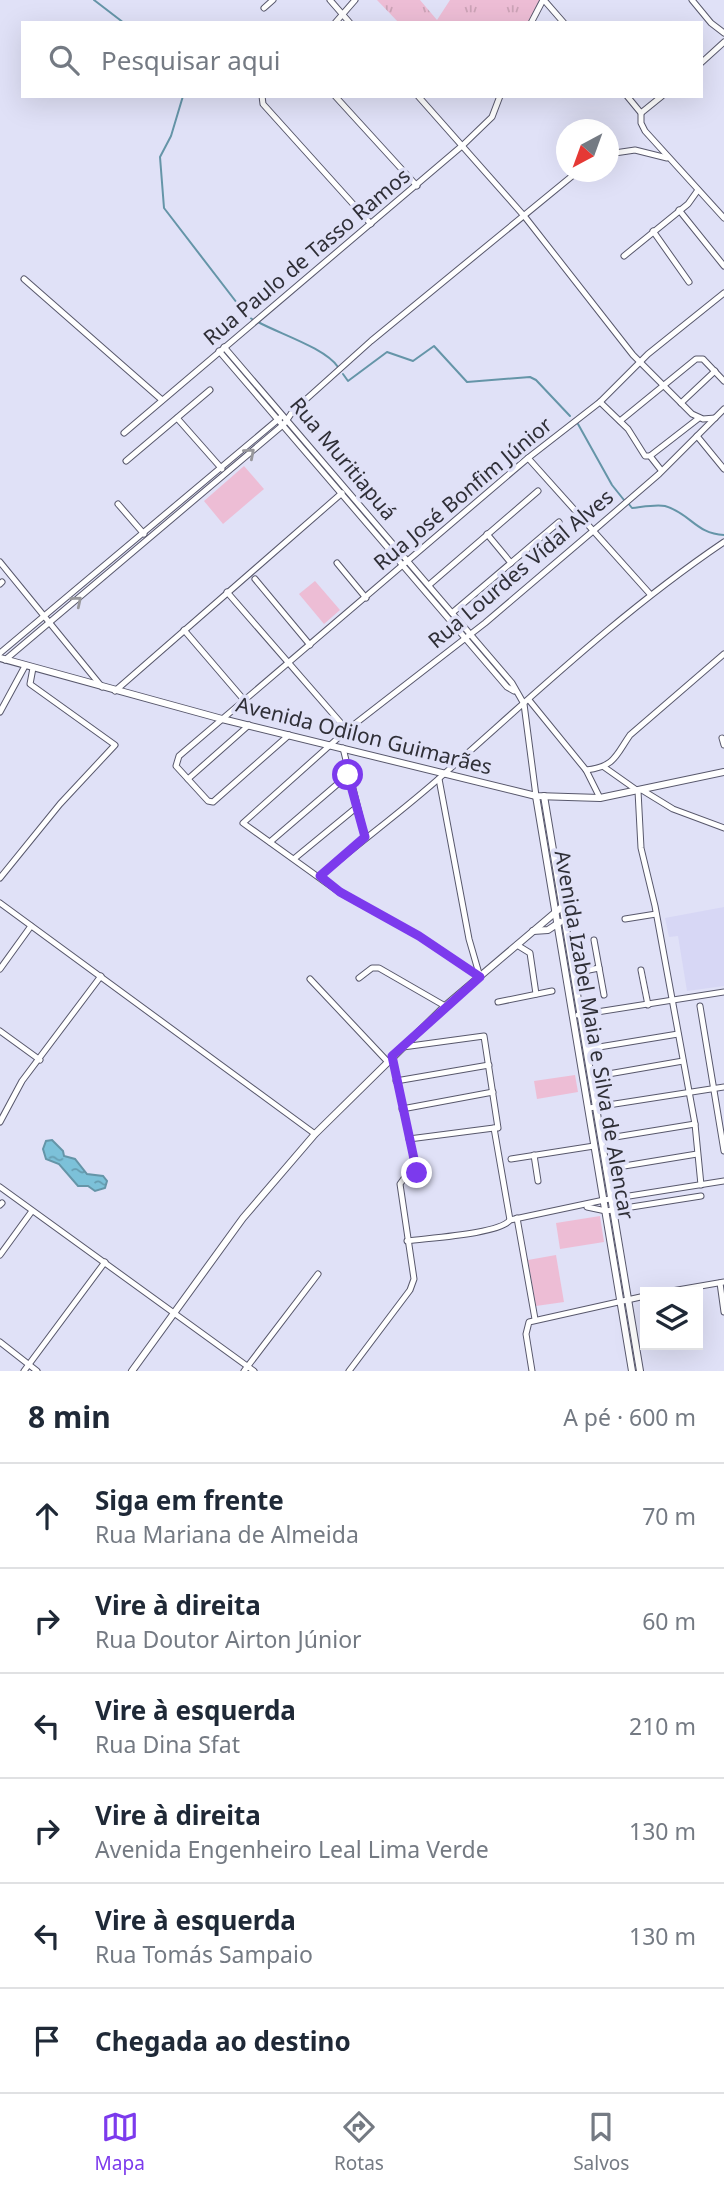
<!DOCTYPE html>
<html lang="pt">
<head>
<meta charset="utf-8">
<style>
	:root { --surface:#fff; --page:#f6f6f7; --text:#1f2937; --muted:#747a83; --line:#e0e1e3; --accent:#7c3aed }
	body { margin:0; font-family:"Noto Sans",sans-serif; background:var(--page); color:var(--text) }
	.controls { position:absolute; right:21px; bottom:21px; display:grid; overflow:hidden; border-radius:0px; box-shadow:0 7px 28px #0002 }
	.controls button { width:63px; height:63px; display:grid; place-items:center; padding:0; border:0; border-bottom:2px solid var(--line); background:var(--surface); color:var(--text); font:35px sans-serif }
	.compass { position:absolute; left:556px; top:119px; width:63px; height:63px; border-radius:50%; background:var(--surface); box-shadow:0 7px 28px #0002; rotate:221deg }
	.stop { position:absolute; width:21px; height:21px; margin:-16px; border:5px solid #7c3aed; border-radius:50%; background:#fff }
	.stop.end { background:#7c3aed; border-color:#fff; box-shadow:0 2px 7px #0008 }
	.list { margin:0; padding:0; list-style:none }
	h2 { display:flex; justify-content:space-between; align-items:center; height:91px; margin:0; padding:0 28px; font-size:30px }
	h2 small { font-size:23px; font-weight:400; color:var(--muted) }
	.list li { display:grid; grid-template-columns:46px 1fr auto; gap:21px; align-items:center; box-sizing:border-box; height:105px; padding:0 28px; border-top:2px solid var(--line) }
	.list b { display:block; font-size:26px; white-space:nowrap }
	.list p { margin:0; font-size:23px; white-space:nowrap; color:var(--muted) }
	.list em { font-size:23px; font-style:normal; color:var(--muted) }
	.icon { flex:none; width:38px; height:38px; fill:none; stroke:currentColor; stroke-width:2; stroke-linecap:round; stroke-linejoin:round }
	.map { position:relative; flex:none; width:724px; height:1371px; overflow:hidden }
	.search { position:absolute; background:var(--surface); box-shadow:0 7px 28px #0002; left:21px; right:21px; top:21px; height:77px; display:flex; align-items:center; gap:18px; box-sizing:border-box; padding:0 24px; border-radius:0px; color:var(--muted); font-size:26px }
	.sheet { height:721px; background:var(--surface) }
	nav { display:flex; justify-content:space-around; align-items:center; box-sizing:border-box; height:98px; border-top:2px solid var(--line); background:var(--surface); font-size:19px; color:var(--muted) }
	nav a { display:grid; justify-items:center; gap:4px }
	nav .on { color:var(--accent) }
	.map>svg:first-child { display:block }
	.built { fill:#d7d7f5 }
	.grass { fill:url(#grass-tufts) }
	.park { fill:#edbdd5 }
	.water { fill:url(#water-ripples); stroke:#6595a8; stroke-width:2 }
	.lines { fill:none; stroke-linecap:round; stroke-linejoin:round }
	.stream { stroke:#6595a8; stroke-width:2 }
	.minor-casing { stroke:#58586c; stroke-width:7 }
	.tertiary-casing { stroke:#58586c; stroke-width:8 }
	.minor { stroke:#fff; stroke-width:5 }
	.tertiary { stroke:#fff; stroke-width:6 }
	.oneway { stroke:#97979b }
	.route { stroke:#7c3aed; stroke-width:9 }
	.labels { text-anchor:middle; stroke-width:7; stroke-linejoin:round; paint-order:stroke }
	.street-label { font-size:21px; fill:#2f2f37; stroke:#e0e1f7 }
</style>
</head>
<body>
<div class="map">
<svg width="724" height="1371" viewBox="0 0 724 1371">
	<defs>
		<pattern id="grass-tufts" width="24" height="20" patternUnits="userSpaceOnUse" patternTransform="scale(1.75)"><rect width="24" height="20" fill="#edbdd5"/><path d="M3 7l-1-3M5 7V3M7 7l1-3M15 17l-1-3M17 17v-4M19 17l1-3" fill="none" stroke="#cca3b7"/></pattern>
		<pattern id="water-ripples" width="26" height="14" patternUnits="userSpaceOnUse" patternTransform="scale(1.75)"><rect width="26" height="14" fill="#7cc1d9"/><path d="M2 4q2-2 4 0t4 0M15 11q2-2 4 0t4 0" fill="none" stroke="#669db1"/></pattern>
	</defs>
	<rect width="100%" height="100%" fill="#e0e1f7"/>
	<path class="built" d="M724,907V986L687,991L678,936L669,937L665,918Z"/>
	<path class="grass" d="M377,0H420L437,20L450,0H541L529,23H399Z"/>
	<g class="park">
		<path d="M244,466L264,489L223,524L204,501Z"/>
		<path d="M315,581L340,610L324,624L299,594Z"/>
		<path d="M575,1075L578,1092L537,1099L534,1081Z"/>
		<path d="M600,1216L604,1242L560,1249L556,1223Z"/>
		<path d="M556,1255L564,1302L536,1306L528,1260Z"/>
	</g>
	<path class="water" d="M52,1140L63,1151L64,1156L75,1159L87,1174L103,1176L107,1181L105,1188L95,1191L88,1186H78L59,1164L46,1159L43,1149L46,1141Z"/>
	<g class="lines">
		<g class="stream">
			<path d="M94,0L124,23"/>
			<path d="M183,96L171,136L160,157L164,208L247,316L252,319"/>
			<path d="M258,322C280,334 325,348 338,367"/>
			<path d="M343,374L348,381L387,352L413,361L434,346L467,382L530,377L536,380L570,416"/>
			<path d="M578,424L612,485L624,500"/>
			<path d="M628,503L632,508C642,507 656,504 665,506C690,513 696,534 724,535"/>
		</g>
		<g class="minor-casing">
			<g id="minor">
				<path d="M330,0L350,23"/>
				<path d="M544,0L564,23"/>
				<path d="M692,0L711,23L724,33"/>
				<path d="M264,8L273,0"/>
				<path d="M335,23L355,0"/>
				<path d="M531,23L543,0"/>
				<path d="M701,63L724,42"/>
				<path d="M262,96L263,104L371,224"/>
				<path d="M335,96L417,186"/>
				<path d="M418,96L525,217L633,355L692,414L703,419L715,418"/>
				<path d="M627,96L641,113V123L645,131L724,218"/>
				<path d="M641,113L662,96"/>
				<path d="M608,154L635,150L667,158"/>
				<path d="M679,210L724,266"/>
				<path d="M653,231L689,282"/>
				<path d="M624,256L688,204L698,190"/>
				<path d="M24,279L162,400"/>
				<path d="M224,347L512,683L524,704L536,796"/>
				<path d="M219,351L507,687L514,691"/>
				<path d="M600,402L628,429L645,456H650L661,470"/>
				<path d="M681,403L715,371"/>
				<path d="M177,418L222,469"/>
				<path d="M620,421L696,359H703L724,381"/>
				<path d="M124,433L463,145L492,117L500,96"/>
				<path d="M697,436L724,469"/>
				<path d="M650,456L699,418"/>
				<path d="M528,458L650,594"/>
				<path d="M126,461L210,390"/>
				<path d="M118,504L144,534"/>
				<path d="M487,534L511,563"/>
				<path d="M0,562L102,687"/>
				<path d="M337,563L366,598"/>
				<path d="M255,579L310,645"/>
				<path d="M0,584L2,582"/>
				<path d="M429,585L538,491"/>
				<path d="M227,592L347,730"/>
				<path d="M452,613L559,522"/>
				<path d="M184,630L244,700"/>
				<path d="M0,653L281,417"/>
				<path d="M5,660L284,424L293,411L371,341L577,172"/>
				<path d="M115,691L342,493"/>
				<path d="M529,700L586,770L600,798"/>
				<path d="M0,712L25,666"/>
				<path d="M289,735L213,802L208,801L176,766L179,756L528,458L600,402L648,354L724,293"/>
				<path d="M722,738L724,745"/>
				<path d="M343,748L365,837"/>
				<path d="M604,767L638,791L641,848L655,906L695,1124L701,1185"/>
				<path d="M586,770C615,767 616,755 630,735L724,654"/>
				<path d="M188,779L249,725"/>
				<path d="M439,779L469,939L480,977"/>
				<path d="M642,790L673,809L724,828"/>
				<path d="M270,842L348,775"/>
				<path d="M295,858L357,807"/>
				<path d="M320,876C361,841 404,810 444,774C536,693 622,611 724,542"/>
				<path d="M0,878L60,804L115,745L30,684L33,668"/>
				<path d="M0,903L315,1134"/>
				<path d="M625,919L656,914"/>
				<path d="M594,940L604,995"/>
				<path d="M517,945L530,953L536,994"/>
				<path d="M0,969L31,926"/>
				<path d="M641,970L648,1005"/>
				<path d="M574,973L599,968"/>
				<path d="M480,977L419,936L339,892L243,823L347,730L485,623L593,531L659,474L724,409"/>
				<path d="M359,978L372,968H379L445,1006"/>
				<path d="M310,979L387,1061"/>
				<path d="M498,1002L552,991"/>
				<path d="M700,1006L724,1151"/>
				<path d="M578,1015L724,992"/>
				<path d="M0,1031L40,1060"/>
				<path d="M403,1047L484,1036L498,1128H494L510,1220"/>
				<path d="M587,1049L678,1034"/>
				<path d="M591,1077L683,1061"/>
				<path d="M396,1081L489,1065"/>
				<path d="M589,1108L724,1087"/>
				<path d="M402,1109L493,1092"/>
				<path d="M0,1122L22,1081L101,976"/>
				<path d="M409,1139L494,1128"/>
				<path d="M603,1139L695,1124"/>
				<path d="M534,1155L538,1181"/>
				<path d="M511,1159L594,1146"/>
				<path d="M606,1169L697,1154"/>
				<path d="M0,1187L254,1371"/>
				<path d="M0,1205L2,1203"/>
				<path d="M587,1207L606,1211L701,1196"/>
				<path d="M517,1218L535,1319"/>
				<path d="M407,1241C427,1238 500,1234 510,1220L604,1200L724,1181"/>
				<path d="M0,1255L32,1211"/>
				<path d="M720,1283L724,1312"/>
				<path d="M666,1292L724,1282"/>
				<path d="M0,1342L37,1371"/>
				<path d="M24,1371L105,1262"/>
				<path d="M244,1371L318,1274"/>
				<path d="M349,1371L410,1290L414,1279L400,1184L405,1177L417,1174L392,1056"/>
				<path d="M532,1371L526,1334L529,1322L645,1296"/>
			</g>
		</g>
		<g class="tertiary-casing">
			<g id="tertiary">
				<path d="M0,658L222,719L536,796L600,798L724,772"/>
				<path d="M536,796L632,1371"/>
				<path d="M544,796L640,1371"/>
				<path d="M533,931L548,930L560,922"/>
				<path d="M132,1371L243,1218L315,1134L445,1006L564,905"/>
			</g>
		</g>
		<use href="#minor" class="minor"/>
		<use href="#tertiary" class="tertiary"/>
	</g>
	<defs><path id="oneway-chevron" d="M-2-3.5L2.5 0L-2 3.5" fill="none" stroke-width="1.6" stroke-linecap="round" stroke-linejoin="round" transform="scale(1.75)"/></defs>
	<g class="oneway">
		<use href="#oneway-chevron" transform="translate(250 453) rotate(-41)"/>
		<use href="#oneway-chevron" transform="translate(77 601) rotate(-40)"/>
	</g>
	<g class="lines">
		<path class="route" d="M348,775L365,837L320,876L340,892L419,936L480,977L392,1056L417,1173"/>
	</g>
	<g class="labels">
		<g class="street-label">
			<text transform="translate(307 257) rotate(-40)" y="7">Rua Paulo de Tasso Ramos</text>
			<text transform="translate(343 459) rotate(50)" y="7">Rua Muritiapuá</text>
			<text transform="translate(463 494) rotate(-40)" y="7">Rua José Bonfim Júnior</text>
			<text transform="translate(521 569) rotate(-40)" y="7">Rua Lourdes Vídal Alves</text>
			<text transform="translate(364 736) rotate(14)" y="7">Avenida Odilon Guimarães</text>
			<text transform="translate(594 1035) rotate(80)" y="7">Avenida Izabel Maia e Silva de Alencar</text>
		</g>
	</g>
</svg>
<div class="controls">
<button><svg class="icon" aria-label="layers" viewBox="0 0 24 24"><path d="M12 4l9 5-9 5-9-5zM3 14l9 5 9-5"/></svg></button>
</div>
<svg class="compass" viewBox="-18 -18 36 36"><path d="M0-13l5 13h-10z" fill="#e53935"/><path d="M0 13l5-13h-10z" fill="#747a83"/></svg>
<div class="stop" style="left:348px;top:775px"></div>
<div class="stop end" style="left:417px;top:1173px"></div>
<div class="search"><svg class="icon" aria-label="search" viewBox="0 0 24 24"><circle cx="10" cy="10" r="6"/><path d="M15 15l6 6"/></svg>Pesquisar aqui</div>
</div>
<section class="sheet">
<h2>8 min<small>A pé · 600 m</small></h2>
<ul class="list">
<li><svg class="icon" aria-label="ahead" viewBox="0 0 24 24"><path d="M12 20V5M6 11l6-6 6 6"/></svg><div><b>Siga em frente</b><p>Rua Mariana de Almeida</p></div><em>70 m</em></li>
<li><svg class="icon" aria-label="right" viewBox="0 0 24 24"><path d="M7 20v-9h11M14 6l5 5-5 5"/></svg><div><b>Vire à direita</b><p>Rua Doutor Airton Júnior</p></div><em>60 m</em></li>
<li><svg class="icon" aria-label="left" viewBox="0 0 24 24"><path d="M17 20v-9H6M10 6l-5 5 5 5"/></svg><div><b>Vire à esquerda</b><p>Rua Dina Sfat</p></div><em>210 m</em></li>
<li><svg class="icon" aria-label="right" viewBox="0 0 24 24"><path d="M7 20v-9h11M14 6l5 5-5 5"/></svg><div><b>Vire à direita</b><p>Avenida Engenheiro Leal Lima Verde</p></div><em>130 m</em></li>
<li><svg class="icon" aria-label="left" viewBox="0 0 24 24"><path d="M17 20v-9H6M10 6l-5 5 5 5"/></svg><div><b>Vire à esquerda</b><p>Rua Tomás Sampaio</p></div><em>130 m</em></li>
<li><svg class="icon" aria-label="arrive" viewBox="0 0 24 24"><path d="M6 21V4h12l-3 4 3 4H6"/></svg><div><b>Chegada ao destino</b></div></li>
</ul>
</section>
<nav>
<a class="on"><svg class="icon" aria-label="map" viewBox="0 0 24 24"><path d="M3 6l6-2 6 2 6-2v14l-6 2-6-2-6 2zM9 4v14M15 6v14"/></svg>Mapa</a>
<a><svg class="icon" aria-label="directions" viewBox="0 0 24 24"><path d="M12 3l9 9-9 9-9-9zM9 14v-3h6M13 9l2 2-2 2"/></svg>Rotas</a>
<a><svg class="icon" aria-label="saved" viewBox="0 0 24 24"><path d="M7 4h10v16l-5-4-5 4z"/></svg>Salvos</a>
</nav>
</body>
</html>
